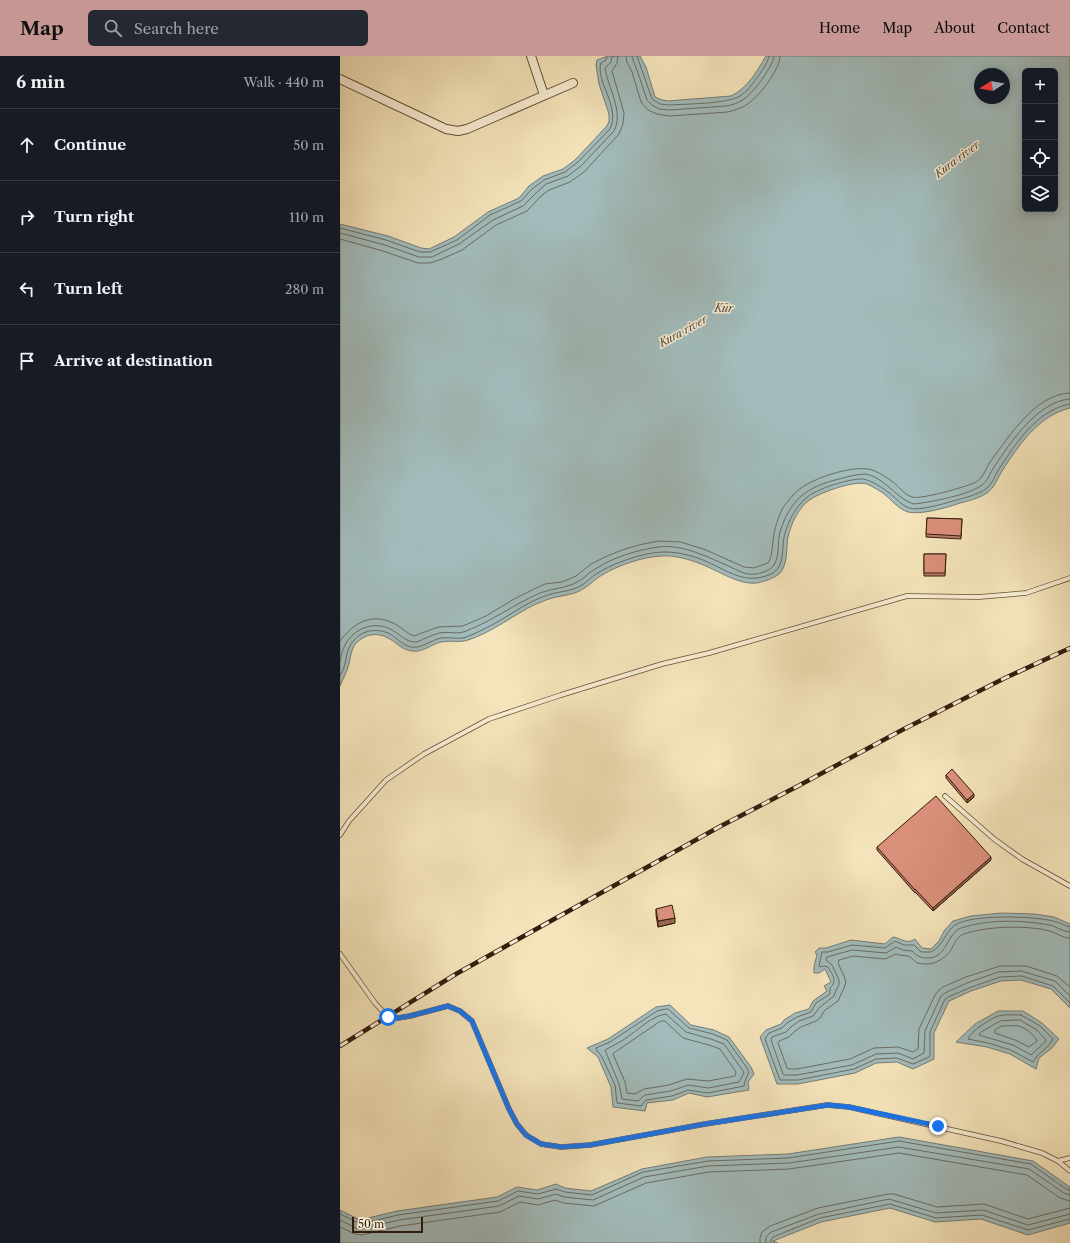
<!DOCTYPE html>
<html lang="en">
<head>
<meta charset="utf-8">
<style>
	:root { --surface:#171b24; --page:#242831; --text:#f1f3f6; --muted:#9ea1a6; --line:#363941; --accent:#c59692 }
	body { margin:0; font-family:"Libre Caslon Text",serif; background:var(--page); color:var(--text) }
	.controls { position:absolute; right:12px; top:12px; display:grid; overflow:hidden; border-radius:6px; box-shadow:0 2px 10px #0003 }
	.controls button { width:36px; height:36px; display:grid; place-items:center; padding:0; border:0; border-bottom:1px solid var(--line); background:var(--surface); color:var(--text); font:20px sans-serif }
	.compass { position:absolute; left:634px; top:12px; width:36px; height:36px; border-radius:50%; background:var(--surface); box-shadow:0 2px 10px #0003; rotate:259deg }
	.scale { position:absolute; left:12px; bottom:10px; width:71px; box-sizing:border-box; padding-left:4px; border:2px solid #321c0a; border-top:0; font-size:11px; line-height:14px; white-space:nowrap; color:#321c0a; -webkit-text-stroke:3px #f8edd3; paint-order:stroke }
	.stop { position:absolute; width:12px; height:12px; margin:-9px; border:3px solid #1a73e8; border-radius:50%; background:#fff }
	.stop.end { background:#1a73e8; border-color:#fff; box-shadow:0 1px 4px #0008 }
	.list { margin:0; padding:0; list-style:none }
	h2 { display:flex; justify-content:space-between; align-items:center; height:52px; margin:0; padding:0 16px; font-size:17px }
	h2 small { font-size:13px; font-weight:400; color:var(--muted) }
	.list li { display:grid; grid-template-columns:26px 1fr auto; gap:12px; align-items:center; box-sizing:border-box; height:72px; padding:0 16px; border-top:1px solid var(--line) }
	.list b { display:block; font-size:15px; white-space:nowrap }
	.list em { font-size:13px; font-style:normal; color:var(--muted) }
	.icon { flex:none; width:22px; height:22px; fill:none; stroke:currentColor; stroke-width:2; stroke-linecap:round; stroke-linejoin:round }
	.map { position:relative; flex:none; width:730px; height:1187px; overflow:hidden }
	header { display:flex; align-items:center; gap:24px; box-sizing:border-box; height:56px; padding:0 20px; background:var(--accent); color:#111 }
	header strong { font-size:19px }
	nav { display:flex; gap:22px; margin-inline-start:auto; font-size:14px }
	.search { width:280px; height:36px; background:var(--page); display:flex; align-items:center; gap:10px; box-sizing:border-box; padding:0 14px; border-radius:6px; color:var(--muted); font-size:15px }
	main { display:flex }
	aside { flex:1; background:var(--surface) }
	.map>svg:first-child { display:block }
	.water { fill:#a2bcbc; stroke:#757c75; fill-rule:evenodd }
	.lines { fill:none; stroke-linecap:round; stroke-linejoin:round }
	.shore { stroke:#6a6c63; stroke-width:1 }
	.lane-casing { stroke:#634e36; stroke-width:5.5 }
	.street-casing { stroke:#634e36; stroke-width:10 }
	.lane { stroke:#f8edd3; stroke-width:4 }
	.street { stroke:#f8edd3; stroke-width:8 }
	.rail-casing { stroke:#321c0a; stroke-width:4.5 }
	.rail { stroke:#f8edd3; stroke-width:3; stroke-dasharray:9; stroke-linecap:butt }
	.wall { fill:#bc7c6a; stroke:#321c0a }
	.shaded-wall { fill:#996556; stroke:#321c0a }
	.building { fill:#db907b; stroke:#321c0a }
	.route { stroke:#1a73e8; stroke-width:5 }
	.labels { text-anchor:middle; stroke-width:3; stroke-linejoin:round; paint-order:stroke }
	.water-label { font-size:11px; font-style:italic; fill:#544c3f; stroke:#f8edd3 }
</style>
</head>
<body>
<header>
<strong>Map</strong>
<div class="search"><svg class="icon" aria-label="search" viewBox="0 0 24 24"><circle cx="10" cy="10" r="6"/><path d="M15 15l6 6"/></svg>Search here</div>
<nav><a>Home</a><a>Map</a><a>About</a><a>Contact</a></nav>
</header>
<main>
<aside>
<h2>6 min<small>Walk · 440 m</small></h2>
<ul class="list">
<li><svg class="icon" aria-label="ahead" viewBox="0 0 24 24"><path d="M12 20V5M6 11l6-6 6 6"/></svg><div><b>Continue</b></div><em>50 m</em></li>
<li><svg class="icon" aria-label="right" viewBox="0 0 24 24"><path d="M7 20v-9h11M14 6l5 5-5 5"/></svg><div><b>Turn right</b></div><em>110 m</em></li>
<li><svg class="icon" aria-label="left" viewBox="0 0 24 24"><path d="M17 20v-9H6M10 6l-5 5 5 5"/></svg><div><b>Turn left</b></div><em>280 m</em></li>
<li><svg class="icon" aria-label="arrive" viewBox="0 0 24 24"><path d="M6 21V4h12l-3 4 3 4H6"/></svg><div><b>Arrive at destination</b></div></li>
</ul>
</aside>
<div class="map">
<svg width="730" height="1187" viewBox="0 0 730 1187">
	<rect width="100%" height="100%" fill="#f5e4bb"/>
	<filter id="stains"><feTurbulence type="fractalNoise" baseFrequency=".005" numOctaves="4"/><feColorMatrix values="0 0 0 0 .2 0 0 0 0 .09 0 0 0 0 .02 0 0 0 .5 -.17"/></filter>
	<radialGradient id="worn" r=".72"><stop offset=".6" stop-color="#630" stop-opacity="0"/><stop offset="1" stop-color="#630" stop-opacity=".3"/></radialGradient>
	<g class="water">
		<path d="M282,0H300L306,11L315,41L322,44L328,45L391,40C408,32 417,15 426,0H730V352C698,360 679,389 662,415C657,423 655,431 647,437C638,443 627,445 617,448C606,452 580,459 568,456C558,453 551,443 543,437C538,434 532,430 527,428C515,424 482,436 471,443C459,450 451,468 448,481C446,492 448,506 441,516C436,522 423,526 416,527C399,529 377,514 361,508C348,503 335,499 321,500C302,501 279,509 262,519C255,523 250,529 243,533C232,540 221,539 209,543C205,544 200,547 196,548C173,559 153,576 128,584C120,587 111,584 101,586C92,588 82,597 72,595C62,594 56,586 48,582C36,575 20,579 13,592C10,598 10,607 7,614C5,619 2,625 0,630V168L48,180L81,192L89,193L114,181L148,156L179,142L189,130L203,120L223,113L235,104L266,71L269,66V58L259,28L256,9L257,4L265,1ZM685,15H715V153H685ZM640,18H664V42H640Z"/>
		<path d="M661,857L694,858L714,861L730,868V952L711,933L681,924L661,925L631,935L609,945L594,977V1003L573,1013L557,1006L536,1007L515,1017L458,1028H437L420,981L426,974L441,968L444,964L455,957L469,953L473,945L487,935L484,930L491,926L485,913L479,917H474V910L477,899L475,896L479,892H486L511,884L545,888L553,881C561,882 567,889 575,883L582,892L591,893L599,885L604,875L613,865L631,860Z"/>
		<path d="M330,949L351,969L374,974L389,981L411,1011L414,1018L408,1026L409,1034L367,1041L349,1037L333,1044L307,1047L305,1055L273,1051L271,1031L258,1001L247,992L268,983L316,951Z"/>
		<path d="M658,955H683L702,967L719,983L712,992L699,1002L696,1013L670,998L647,991L616,986L635,968Z"/>
		<path d="M559,1081L693,1105L730,1131V1167L688,1179L641,1163L595,1166L550,1152L481,1166L433,1185L438,1187H0V1154L20,1164L57,1155L157,1141L177,1131L197,1134L216,1128L225,1132L251,1135L302,1113L367,1101L448,1098Z"/>
	</g>
	<g class="lines">
		<g class="shore">
			<path d="M286,0L287,6L292,16L301,46L308,54L317,58L329,60L388,56C394,54 400,53 406,49C418,42 440,14 440,0"/>
			<path d="M292,0L293,4L297,14L307,44L312,49L319,53L329,54L386,50C392,49 399,47 404,43C413,37 433,11 434,0"/>
			<path d="M297,0L312,43L320,48L329,49C345,48 387,48 400,40C407,36 412,28 417,22C421,16 428,7 429,0"/>
			<path d="M0,172L46,184L80,196H90L117,184L150,159L181,145L192,133L204,124L225,116L238,106L270,73C281,51 255,25 261,7L266,4L267,0"/>
			<path d="M0,177L45,189L79,201H92L119,188L153,164L183,150L196,137L206,128L228,120L241,110L274,75C284,56 268,32 265,12L271,6L272,0"/>
			<path d="M0,183L43,195L78,207H90L102,203L122,194L156,169L187,155L200,141L209,134L230,126L244,116L279,78L283,68L284,57L272,15L277,7L278,0"/>
			<path d="M0,585C14,566 33,556 55,568C62,572 66,577 74,580L98,571L123,570L146,560L174,543L190,535L205,528L222,526L236,520L251,508L267,500L285,493L303,488L319,485L341,486L366,494L404,511L414,512L428,507C433,499 432,488 434,478C435,471 440,456 444,450C449,444 455,436 461,432C476,421 518,407 535,415C541,418 548,422 553,426C559,431 565,439 572,441C580,444 625,431 634,427C643,423 645,414 650,406C669,381 695,338 730,337"/>
			<path d="M0,606C1,601 2,594 5,589C14,572 35,564 52,574C61,579 67,587 77,586C84,583 92,579 99,577C108,575 118,579 126,575C152,565 173,549 198,538C211,532 226,533 239,525C245,522 249,516 255,513C274,501 297,494 318,491C341,488 363,499 384,508C394,512 405,520 416,518C422,517 431,514 434,509C440,499 437,487 440,476C450,444 466,431 499,423C507,421 517,418 525,418C543,420 558,444 574,448C591,446 629,439 642,429C648,425 650,417 654,411C670,387 698,345 730,343"/>
			<path d="M0,620C2,616 4,612 5,608C6,602 7,595 10,590C17,576 33,571 48,577C56,581 62,589 71,591C81,593 91,584 101,582C108,581 116,583 123,582C130,580 138,576 144,573C166,563 185,546 208,539C219,535 231,536 242,529C247,526 251,521 256,518C273,507 304,496 324,496C338,496 350,499 363,504C387,514 405,530 431,518C446,511 441,490 445,477C449,464 455,452 465,443C475,433 510,422 524,423C527,424 530,425 532,426C538,429 543,432 548,436C555,441 561,449 569,452C579,455 603,448 613,445C624,442 638,439 647,432C653,427 655,419 659,413C676,387 697,354 730,348"/>
			<path d="M730,871C724,870 719,866 713,865C693,860 632,858 615,869C605,876 604,889 591,896H581L574,889H564L555,885L545,892L512,889L488,896H482L479,910L480,911L484,910L488,911C492,918 498,925 490,932V938L476,947L471,956L457,961L447,967L442,972L429,977L425,983L440,1024H458L514,1013L536,1003L557,1002L573,1008L589,1001L590,999V976L605,943L608,941L629,932L660,921L682,920L713,930L730,947"/>
			<path d="M730,876C723,876 717,871 710,869C681,864 649,863 621,872C607,877 607,902 588,902C580,902 577,900 572,895L563,894L556,891L546,897L512,894L487,901L486,904L492,909L499,924V929L496,934L494,940L480,951L473,960L459,965L451,971L446,976L432,981L431,984L443,1018L444,1019H457L512,1009L536,998L558,997L573,1003L584,997L585,975L601,940L605,937L627,927L658,916L681,915L715,925L730,940"/>
			<path d="M730,882C722,882 717,877 710,875C687,869 646,870 624,878C618,880 615,886 612,892C606,903 592,911 578,907C574,906 572,901 568,900C564,899 560,900 556,898L545,903L513,900L499,904L498,907L504,920L506,926L504,932L498,945L484,955L481,961L476,965L461,971L455,975L449,981L439,985L438,987L447,1012L449,1013H457L510,1003L534,992L558,991L573,996L578,993L579,973L595,939L599,934L603,931L626,921L660,910H686L717,920L730,931"/>
			<path d="M328,953L349,972L373,978L387,984L407,1012L409,1016L405,1025L404,1030L368,1037L348,1034L332,1040L306,1044L301,1050L277,1047L275,1029L261,999L257,995L256,992L270,986L317,955Z"/>
			<path d="M326,958L346,976L371,983L384,988L403,1015L404,1017L399,1026L368,1032L348,1029L331,1035L305,1039L298,1045L282,1043L279,1028L265,994C274,989 283,985 290,979C302,971 312,960 326,958Z"/>
			<path d="M681,959L700,970L713,983L709,989L697,1000L693,1006L671,994L648,987L628,983C631,975 650,963 658,960C665,958 674,959 681,959Z"/>
			<path d="M680,964L697,974L706,984L705,986L691,999L673,989L639,979L641,976L660,965Z"/>
			<path d="M321,965H325L343,982L369,989L380,993L396,1016L395,1020L368,1025L347,1023L329,1029L304,1033L295,1038L287,1037L285,1026L273,998Z"/>
			<path d="M662,970C667,970 674,969 679,970C685,972 695,979 697,985L689,991L675,984L655,977V974Z"/>
			<path d="M0,1158L21,1168L58,1159L158,1145L178,1135L198,1138L216,1133L225,1136L252,1139L303,1116L368,1105L448,1102L559,1085L691,1108L726,1133L730,1134"/>
			<path d="M0,1164L16,1172L21,1173L59,1164L159,1150L179,1140L198,1143L216,1138L224,1141L253,1144L304,1121L368,1110L449,1107L559,1091L689,1113L724,1137L730,1139"/>
			<path d="M0,1171L15,1178L22,1179L60,1170L160,1156L180,1146L198,1149L215,1144L223,1147L254,1150L306,1127L369,1116L449,1113L559,1097L687,1119L720,1142L730,1145"/>
			<path d="M420,1187V1182L422,1176L430,1170L478,1152L548,1138H554L597,1151L644,1148L688,1163L730,1152"/>
			<path d="M426,1187V1181L431,1176L479,1158L549,1143L596,1157L643,1154L688,1169L730,1158"/>
			<path d="M431,1187V1184L433,1181L480,1162L550,1148L596,1162L642,1159L688,1174L730,1163"/>
		</g>
		<g class="lane-casing">
			<g id="lane">
				<path d="M605,740L654,783L682,803L730,830"/>
				<path d="M0,779L9,765L46,724L84,698L149,663L221,639L322,608L369,597L567,540L639,541L686,537L730,522"/>
				<path d="M0,898L35,947L48,961L58,962L70,960L108,950L120,955L132,965L169,1053L177,1068L186,1079L201,1088L221,1091L250,1089L365,1068L487,1049L509,1051L661,1085L702,1097L718,1105L730,1115"/>
				<path d="M718,1105L730,1102"/>
			</g>
		</g>
		<g class="street-casing">
			<g id="street">
				<path d="M191,0L204,39"/>
				<path d="M0,23L106,73L118,75L127,73L233,27"/>
			</g>
		</g>
		<use href="#lane" class="lane"/>
		<use href="#street" class="street"/>
		<g class="rail-casing">
			<path id="rail" d="M0,990L116,918L379,771L460,729L562,674L665,622L730,592"/>
		</g>
		<use href="#rail" class="rail"/>
	</g>
	<g class="wall">
		<path d="M587,462L622,463L621,483L586,481Z"/>
		<path d="M584,498H606L605,520H584Z"/>
		<path d="M606,719L634,741L627,747L606,722Z"/>
		<path d="M537,791L651,804L593,855L575,836V837L537,794Z"/>
		<path d="M316,853L335,867L318,871L316,859Z"/>
	</g>
	<g class="shaded-wall">
		<path d="M634,738V741L627,747V744Z"/>
		<path d="M651,801V804L593,855V852Z"/>
		<path d="M335,862V867L318,871V865Z"/>
	</g>
	<g class="building">
		<path d="M587,462L622,463L621,480L586,478Z"/>
		<path d="M584,498H606L605,517H584Z"/>
		<path d="M612,713L634,738L627,744L606,719Z"/>
		<path d="M596,740L651,801L593,852L575,833V834L537,791Z"/>
		<path d="M332,849L335,862L318,865L316,853Z"/>
	</g>
	<g class="lines">
		<path class="route" d="M48,961L58,962L70,960L108,950L120,955L132,965L169,1053L177,1068L186,1079L201,1088L222,1091L250,1089L365,1068L488,1049L509,1051L598,1070"/>
	</g>
	<g class="labels">
		<g class="water-label">
			<text transform="translate(617 103) rotate(-37)" y="4">Kura river</text>
			<text x="384" y="256">Kür</text>
			<text transform="translate(343 275) rotate(-29)" y="4">Kura river</text>
		</g>
	</g>
	<rect width="100%" height="100%" filter="url(#stains)"/>
	<rect width="100%" height="100%" fill="url(#worn)"/>
</svg>
<div class="controls">
<button>+</button>
<button>−</button>
<button><svg class="icon" aria-label="locate" viewBox="0 0 24 24"><circle cx="12" cy="12" r="6"/><path d="M12 2v4M12 18v4M2 12h4M18 12h4"/></svg></button>
<button><svg class="icon" aria-label="layers" viewBox="0 0 24 24"><path d="M12 4l9 5-9 5-9-5zM3 14l9 5 9-5"/></svg></button>
</div>
<svg class="compass" viewBox="-18 -18 36 36"><path d="M0-13l5 13h-10z" fill="#e53935"/><path d="M0 13l5-13h-10z" fill="#9ea1a6"/></svg>
<div class="scale">50 m</div>
<div class="stop" style="left:48px;top:961px"></div>
<div class="stop end" style="left:598px;top:1070px"></div>
</div>
</main>
</body>
</html>
